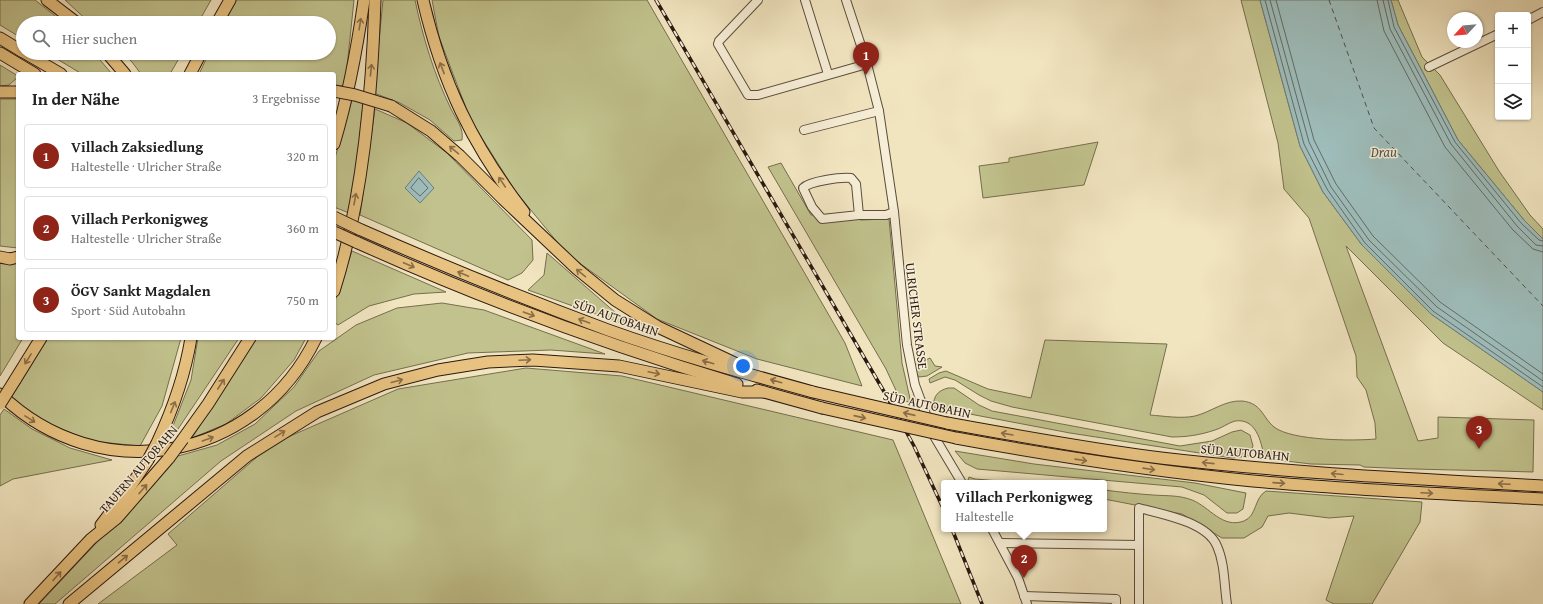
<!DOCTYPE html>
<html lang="de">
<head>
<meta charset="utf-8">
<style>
	:root { --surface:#fff; --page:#f6f6f6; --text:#222; --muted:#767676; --line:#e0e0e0; --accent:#8f2418 }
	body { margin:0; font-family:"Gentium Book Plus",serif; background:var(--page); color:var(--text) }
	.controls { position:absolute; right:12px; top:12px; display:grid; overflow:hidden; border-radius:4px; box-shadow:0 1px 3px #0004 }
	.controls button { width:36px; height:36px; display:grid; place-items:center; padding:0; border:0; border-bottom:1px solid var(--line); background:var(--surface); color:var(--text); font:20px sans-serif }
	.compass { position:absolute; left:1447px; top:12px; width:36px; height:36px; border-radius:50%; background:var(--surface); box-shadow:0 1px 3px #0004; rotate:244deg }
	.you { position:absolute; left:743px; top:366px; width:14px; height:14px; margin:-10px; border:3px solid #fff; border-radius:50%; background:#1a73e8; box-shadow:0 0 0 6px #1a73e833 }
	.badge { display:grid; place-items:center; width:26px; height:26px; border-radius:50%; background:var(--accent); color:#fff; font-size:13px; font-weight:700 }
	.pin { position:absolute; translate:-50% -33px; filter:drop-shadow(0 1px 2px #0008) }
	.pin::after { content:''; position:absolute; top:21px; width:14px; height:12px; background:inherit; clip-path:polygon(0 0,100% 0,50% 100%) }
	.popup { position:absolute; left:941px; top:480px; width:166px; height:52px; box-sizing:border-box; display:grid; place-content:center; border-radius:4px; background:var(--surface); filter:drop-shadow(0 1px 3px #0005); font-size:13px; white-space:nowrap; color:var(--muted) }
	.popup b { font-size:15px; color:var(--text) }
	.popup::after { content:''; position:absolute; left:50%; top:100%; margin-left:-8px; border:8px solid transparent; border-top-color:var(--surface) }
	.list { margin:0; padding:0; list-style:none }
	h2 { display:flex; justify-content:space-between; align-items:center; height:52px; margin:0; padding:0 16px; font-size:17px }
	h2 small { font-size:13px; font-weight:400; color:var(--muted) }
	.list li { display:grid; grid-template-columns:26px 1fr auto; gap:12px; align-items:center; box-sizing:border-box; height:64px; margin:0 8px 8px; padding:0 8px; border:1px solid var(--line); border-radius:4px }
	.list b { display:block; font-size:15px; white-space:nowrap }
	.list p { margin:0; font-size:13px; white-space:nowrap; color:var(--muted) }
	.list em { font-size:13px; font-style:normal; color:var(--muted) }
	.icon { flex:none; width:22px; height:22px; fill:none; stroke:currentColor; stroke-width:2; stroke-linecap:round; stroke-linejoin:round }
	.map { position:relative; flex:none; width:1543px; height:604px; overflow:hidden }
	.search { position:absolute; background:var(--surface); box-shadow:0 1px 3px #0004; left:16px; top:16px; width:320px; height:44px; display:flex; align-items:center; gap:10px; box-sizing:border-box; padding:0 14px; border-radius:22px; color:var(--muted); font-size:15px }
	.panel { position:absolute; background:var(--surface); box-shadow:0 1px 3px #0004; left:16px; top:72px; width:320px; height:268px; border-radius:4px }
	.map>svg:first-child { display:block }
	.green { fill:#c1c28d; stroke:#766e4e }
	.water { fill:#9ebdbb; stroke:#707b77 }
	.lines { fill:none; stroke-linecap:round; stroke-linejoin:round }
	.shore { stroke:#646b66; stroke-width:1 }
	.ferry { stroke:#53524c; stroke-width:1; stroke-dasharray:5 4; stroke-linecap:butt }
	.minor-casing { stroke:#5c4c3c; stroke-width:10 }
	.highway-casing { stroke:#2b1910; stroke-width:13 }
	.minor { stroke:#f6eed6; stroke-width:8 }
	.highway { stroke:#e8c280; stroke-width:11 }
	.rail-casing { stroke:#2b1910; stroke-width:3.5 }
	.rail { stroke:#f6eed6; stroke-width:2; stroke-dasharray:6; stroke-linecap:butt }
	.highway-bridge-casing { stroke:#2b1910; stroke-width:13; stroke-linecap:butt }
	.highway-bridge { stroke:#e8c280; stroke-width:11 }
	.oneway { stroke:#8a6e48 }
	.labels { text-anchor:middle; stroke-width:3; stroke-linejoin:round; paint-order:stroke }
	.street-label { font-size:13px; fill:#2b1910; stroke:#f6eed6 }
	.water-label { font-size:14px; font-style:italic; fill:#53524c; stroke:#f6eed6 }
</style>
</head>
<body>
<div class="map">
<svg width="1543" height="604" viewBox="0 0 1543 604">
	<rect width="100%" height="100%" fill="#f1e5c0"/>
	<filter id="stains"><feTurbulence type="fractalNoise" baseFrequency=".005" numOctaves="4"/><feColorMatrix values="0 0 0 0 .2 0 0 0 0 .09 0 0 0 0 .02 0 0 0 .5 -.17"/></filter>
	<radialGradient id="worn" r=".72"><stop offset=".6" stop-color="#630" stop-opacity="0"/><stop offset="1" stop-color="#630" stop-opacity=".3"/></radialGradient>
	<g class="green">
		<path d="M0,0H35L64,23H23V39L0,25Z"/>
		<path d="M65,0H211L198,23H90Z"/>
		<path d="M236,0H354L345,86L334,85V74H199L209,53H329V23H224Z"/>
		<path d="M383,0H415C423,38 434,74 451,109C456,119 464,128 462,140L454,141L430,120L400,103L374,93Z"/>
		<path d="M432,0H647L845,343L862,386L757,359L657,319L567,254L516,192L471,121L439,37Z"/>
		<path d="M1241,0H1260L1300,146L1323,192L1362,245L1431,314L1543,392V410L1443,343L1346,246L1418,441L1438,438V417L1534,420L1533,472C1477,470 1420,470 1364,467L1360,465L1311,464L1269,459L1264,456C1261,441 1256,418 1235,421C1228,423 1222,428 1215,430C1200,435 1187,437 1172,437L1012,407L991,401L979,395L955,380L945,377L930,383L929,379L939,373L946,371L988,389L1031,398L1045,340L1167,344L1150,415C1164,416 1181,419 1195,416C1211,412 1225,400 1242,401C1262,403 1262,417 1274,427C1292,441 1354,441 1376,439L1375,423L1366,390L1357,377L1356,356L1309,218L1284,189L1278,143Z"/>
		<path d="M1391,0H1398L1422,57L1440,75L1499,171L1530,215L1543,229V239L1524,220L1458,140L1398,25Z"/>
		<path d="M47,53H94L112,74H82Z"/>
		<path d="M123,53H182L170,74H141L132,62Z"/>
		<path d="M0,65L18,76V77L9,85L0,86Z"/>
		<path d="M0,99H18V248L0,246Z"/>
		<path d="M352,100L363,103L358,157L349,213L334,207V161Z"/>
		<path d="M375,109L407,123L447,153L532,240L533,260L522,273L508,280L360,215Z"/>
		<path d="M1098,142L1084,185L983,198L979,166L1009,162V158Z"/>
		<path d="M781,163L811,215L856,213L860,220L889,219L902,363L911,403L900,399L886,369L768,167Z"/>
		<path d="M352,251L446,292L414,294L369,306L338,325L334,322V304Z"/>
		<path d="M547,253L632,327L528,290L544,275Z"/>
		<path d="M0,261L18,262V338H23L0,376Z"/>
		<path d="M442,303L484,310L605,354L551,350L468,353L374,375L296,411L221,461L55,604H39L178,456L217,445L255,424L294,387L319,351L356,325L397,308Z"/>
		<path d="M48,338H181L162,406L140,446L90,441L43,421L11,398Z"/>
		<path d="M198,338H239L174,435L169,436L191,380Z"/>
		<path d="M256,338H306L294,360L261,398L226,424L192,438Z"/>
		<path d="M930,358L935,366L942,367L927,376L919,377L915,372L914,365Z"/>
		<path d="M526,368L622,376L893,440L961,604H98L177,545L168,534L272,444L398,389Z"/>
		<path d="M948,388H954L979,405L992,411L1180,446L1212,441L1232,432L1241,430L1250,435L1253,446L1249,456L1232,458L1070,433L933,407C934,396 937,391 948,388Z"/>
		<path d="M4,409L32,429L70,448L112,460L13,479L0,486V415Z"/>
		<path d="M955,451L1034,464L1195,483L1246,493L1243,509L1237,513H1227L1204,495L1182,487L977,469L965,463Z"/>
		<path d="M969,477L975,479L1025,483H967Z"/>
		<path d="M1104,490C1120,492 1137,494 1153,495C1167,496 1179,495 1192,500C1210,507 1222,529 1244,521C1257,516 1254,498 1266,491L1422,502L1420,522L1372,604H1334L1326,600L1354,516L1329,518L1289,513L1268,516L1262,527L1244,538H1222L1182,514L1104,499Z"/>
	</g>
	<g class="water">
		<path d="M1260,0H1391L1398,25L1458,140L1524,220L1543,239V392L1431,314L1362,245L1323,192L1300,146Z"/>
		<path d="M419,171L434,188L420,203L405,188Z"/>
	</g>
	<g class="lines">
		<g class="shore">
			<path d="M1265,0L1304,144L1327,189L1365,243L1433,311L1543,387"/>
			<path d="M1270,0L1309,142L1331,187L1369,240L1437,307L1543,381"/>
			<path d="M1276,0L1314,140L1336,184L1373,236L1440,302L1543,374"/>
			<path d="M1377,0L1384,31L1445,147L1513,230L1533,249L1543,252"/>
			<path d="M1383,0L1390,29L1451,144L1517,226L1536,245L1543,246"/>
			<path d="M1388,0L1394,27L1455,142L1521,223L1539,240L1543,241"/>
			<path d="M419,178L428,188L420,196L411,188Z"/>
		</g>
		<path class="ferry" d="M1329,0L1374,128L1543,306"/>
		<g class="minor-casing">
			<g id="minor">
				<path d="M758,0L719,41L718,44L748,95H758L867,64"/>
				<path d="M805,0L828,74"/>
				<path d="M846,0L867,64L879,111L894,212L907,345L915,385L934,436L962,483"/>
				<path d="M1528,20L1543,12"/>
				<path d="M1429,67L1498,34"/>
				<path d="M804,130L879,111"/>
				<path d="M859,215L822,219L812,207L803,188C810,181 841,177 851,178L856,184L859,215H886L894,212"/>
				<path d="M992,529L1018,578L1027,604"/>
				<path d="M1000,543L1139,545"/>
				<path d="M1024,596L1116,599V604"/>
				<path d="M1139,604V508C1162,514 1207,522 1217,546C1225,564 1224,585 1227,604"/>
			</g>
		</g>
		<g class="highway-casing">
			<g id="highway">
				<path d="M47,0L77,23"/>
				<path d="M423,0C442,82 472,145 524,212"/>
				<path d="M217,23L230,0"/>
				<path d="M0,38L23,52"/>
				<path d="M0,53L35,74"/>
				<path d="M25,53L61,74"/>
				<path d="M107,53L125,74"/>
				<path d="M190,74L201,53"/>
				<path d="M0,92H18"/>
				<path d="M391,106L431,131L460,156L503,199L577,269L615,300L658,327L743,367"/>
				<path d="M334,144C348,97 357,49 364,0"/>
				<path d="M359,229C441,265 524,299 608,330C675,354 744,373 813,392"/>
				<path d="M356,242C480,298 607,345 737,384"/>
				<path d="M0,257L10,259L18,257"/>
				<path d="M334,291C363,200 372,95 375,0"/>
				<path d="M15,380L41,338"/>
				<path d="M757,390L822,408"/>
				<path d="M0,394C99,490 256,462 316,338"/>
				<path d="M947,423C1018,436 1089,449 1161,458C1288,473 1416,479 1543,486"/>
				<path d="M956,438C1054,456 1153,471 1253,481C1349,490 1446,494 1543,499"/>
				<path d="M183,439L208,404L250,338"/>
				<path d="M157,443C173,409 185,375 191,338"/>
				<path d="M101,525L132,484L148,460"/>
				<path d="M30,604L91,539L117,518L169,458"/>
				<path d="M69,604L247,456L317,412L384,384L438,370L488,362L533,360L619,366L742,392H764"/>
			</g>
		</g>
		<use href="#minor" class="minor"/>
		<use href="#highway" class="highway"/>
		<g class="rail-casing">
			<g id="rail">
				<path d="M656,0L886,395L914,446L944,510"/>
				<path d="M952,529L982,604"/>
			</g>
		</g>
		<use href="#rail" class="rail"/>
		<g class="highway-bridge-casing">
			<g id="highway-bridge">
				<path d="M334,91L355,95L391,106"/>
				<path d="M334,217L359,229"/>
				<path d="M334,232L356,242"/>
				<path d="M813,392L947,423"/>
				<path d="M0,404L15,380"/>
				<path d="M822,408L956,438"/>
				<path d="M169,458L183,439"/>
				<path d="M148,460L157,443"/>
			</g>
		</g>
		<use href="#highway-bridge" class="highway-bridge"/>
	</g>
	<defs><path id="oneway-shaft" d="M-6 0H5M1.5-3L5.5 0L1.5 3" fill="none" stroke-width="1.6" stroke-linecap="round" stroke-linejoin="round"/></defs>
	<g class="oneway">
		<use href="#oneway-shaft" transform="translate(360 24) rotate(-81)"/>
		<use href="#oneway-shaft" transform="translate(442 68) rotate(-111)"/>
		<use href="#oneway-shaft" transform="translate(371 70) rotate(-84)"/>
		<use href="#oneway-shaft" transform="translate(454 150) rotate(-140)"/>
		<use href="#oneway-shaft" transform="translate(502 182) rotate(-124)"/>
		<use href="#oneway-shaft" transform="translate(355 199) rotate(-80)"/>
		<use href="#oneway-shaft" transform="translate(409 265) rotate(23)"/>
		<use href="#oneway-shaft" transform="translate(581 273) rotate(-141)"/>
		<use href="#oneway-shaft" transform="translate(463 274) rotate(-157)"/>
		<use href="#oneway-shaft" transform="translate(529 314) rotate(20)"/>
		<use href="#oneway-shaft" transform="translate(584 321) rotate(-160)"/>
		<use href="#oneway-shaft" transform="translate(28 359) rotate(122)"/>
		<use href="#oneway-shaft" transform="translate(525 360) rotate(-3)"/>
		<use href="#oneway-shaft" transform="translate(708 362) rotate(-164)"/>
		<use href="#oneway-shaft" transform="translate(654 373) rotate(12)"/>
		<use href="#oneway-shaft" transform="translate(397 381) rotate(-15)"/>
		<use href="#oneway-shaft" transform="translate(776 381) rotate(-164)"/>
		<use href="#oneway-shaft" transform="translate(221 384) rotate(-57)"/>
		<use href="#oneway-shaft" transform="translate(173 407) rotate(-68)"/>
		<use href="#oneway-shaft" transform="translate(909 414) rotate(-167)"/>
		<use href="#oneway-shaft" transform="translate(860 417) rotate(13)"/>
		<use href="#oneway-shaft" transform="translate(30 419) rotate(32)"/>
		<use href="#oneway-shaft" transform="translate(280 434) rotate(-32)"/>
		<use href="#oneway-shaft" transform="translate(1007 434) rotate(-170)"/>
		<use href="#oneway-shaft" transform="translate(208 439) rotate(-20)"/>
		<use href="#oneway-shaft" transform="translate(1081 460) rotate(8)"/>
		<use href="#oneway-shaft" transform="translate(1208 463) rotate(-174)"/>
		<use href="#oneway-shaft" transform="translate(1149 469) rotate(8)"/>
		<use href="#oneway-shaft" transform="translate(1337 474) rotate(-175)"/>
		<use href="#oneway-shaft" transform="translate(1279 483) rotate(4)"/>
		<use href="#oneway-shaft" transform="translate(1504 484) rotate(-177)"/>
		<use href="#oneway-shaft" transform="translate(143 489) rotate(-49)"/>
		<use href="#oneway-shaft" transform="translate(1427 493) rotate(3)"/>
		<use href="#oneway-shaft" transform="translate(123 559) rotate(-40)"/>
		<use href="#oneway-shaft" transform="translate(57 576) rotate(-48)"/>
	</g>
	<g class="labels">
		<g class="street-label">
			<text transform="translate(917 316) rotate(83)" y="5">ULRICHER STRASSE</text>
			<text transform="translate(616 317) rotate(19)" y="5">SÜD AUTOBAHN</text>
			<text transform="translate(927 404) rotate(12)" y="5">SÜD AUTOBAHN</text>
			<text transform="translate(1245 452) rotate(5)" y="5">SÜD AUTOBAHN</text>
			<text transform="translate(138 469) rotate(-49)" y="5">TAUERN AUTOBAHN</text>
		</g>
		<g class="water-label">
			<text x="1384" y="157">Drau</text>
		</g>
	</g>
	<rect width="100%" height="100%" filter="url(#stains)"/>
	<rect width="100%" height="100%" fill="url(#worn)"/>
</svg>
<div class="controls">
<button>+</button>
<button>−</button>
<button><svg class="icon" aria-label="layers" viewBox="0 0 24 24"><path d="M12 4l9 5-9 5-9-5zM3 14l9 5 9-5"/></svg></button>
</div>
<svg class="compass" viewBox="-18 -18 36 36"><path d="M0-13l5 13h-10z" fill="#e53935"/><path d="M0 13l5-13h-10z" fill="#767676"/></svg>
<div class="you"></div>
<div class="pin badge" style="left:866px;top:75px">1</div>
<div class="pin badge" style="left:1024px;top:578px">2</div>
<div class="popup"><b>Villach Perkonigweg</b>Haltestelle</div>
<div class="pin badge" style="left:1479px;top:449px">3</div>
<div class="search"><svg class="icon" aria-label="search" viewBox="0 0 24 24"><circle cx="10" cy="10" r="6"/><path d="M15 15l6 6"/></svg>Hier suchen</div>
<section class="panel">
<h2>In der Nähe<small>3 Ergebnisse</small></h2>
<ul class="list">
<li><span class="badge">1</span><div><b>Villach Zaksiedlung</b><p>Haltestelle · Ulricher Straße</p></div><em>320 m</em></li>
<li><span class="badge">2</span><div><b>Villach Perkonigweg</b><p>Haltestelle · Ulricher Straße</p></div><em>360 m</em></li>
<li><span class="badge">3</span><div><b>ÖGV Sankt Magdalen</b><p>Sport · Süd Autobahn</p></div><em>750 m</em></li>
</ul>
</section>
</div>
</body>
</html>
